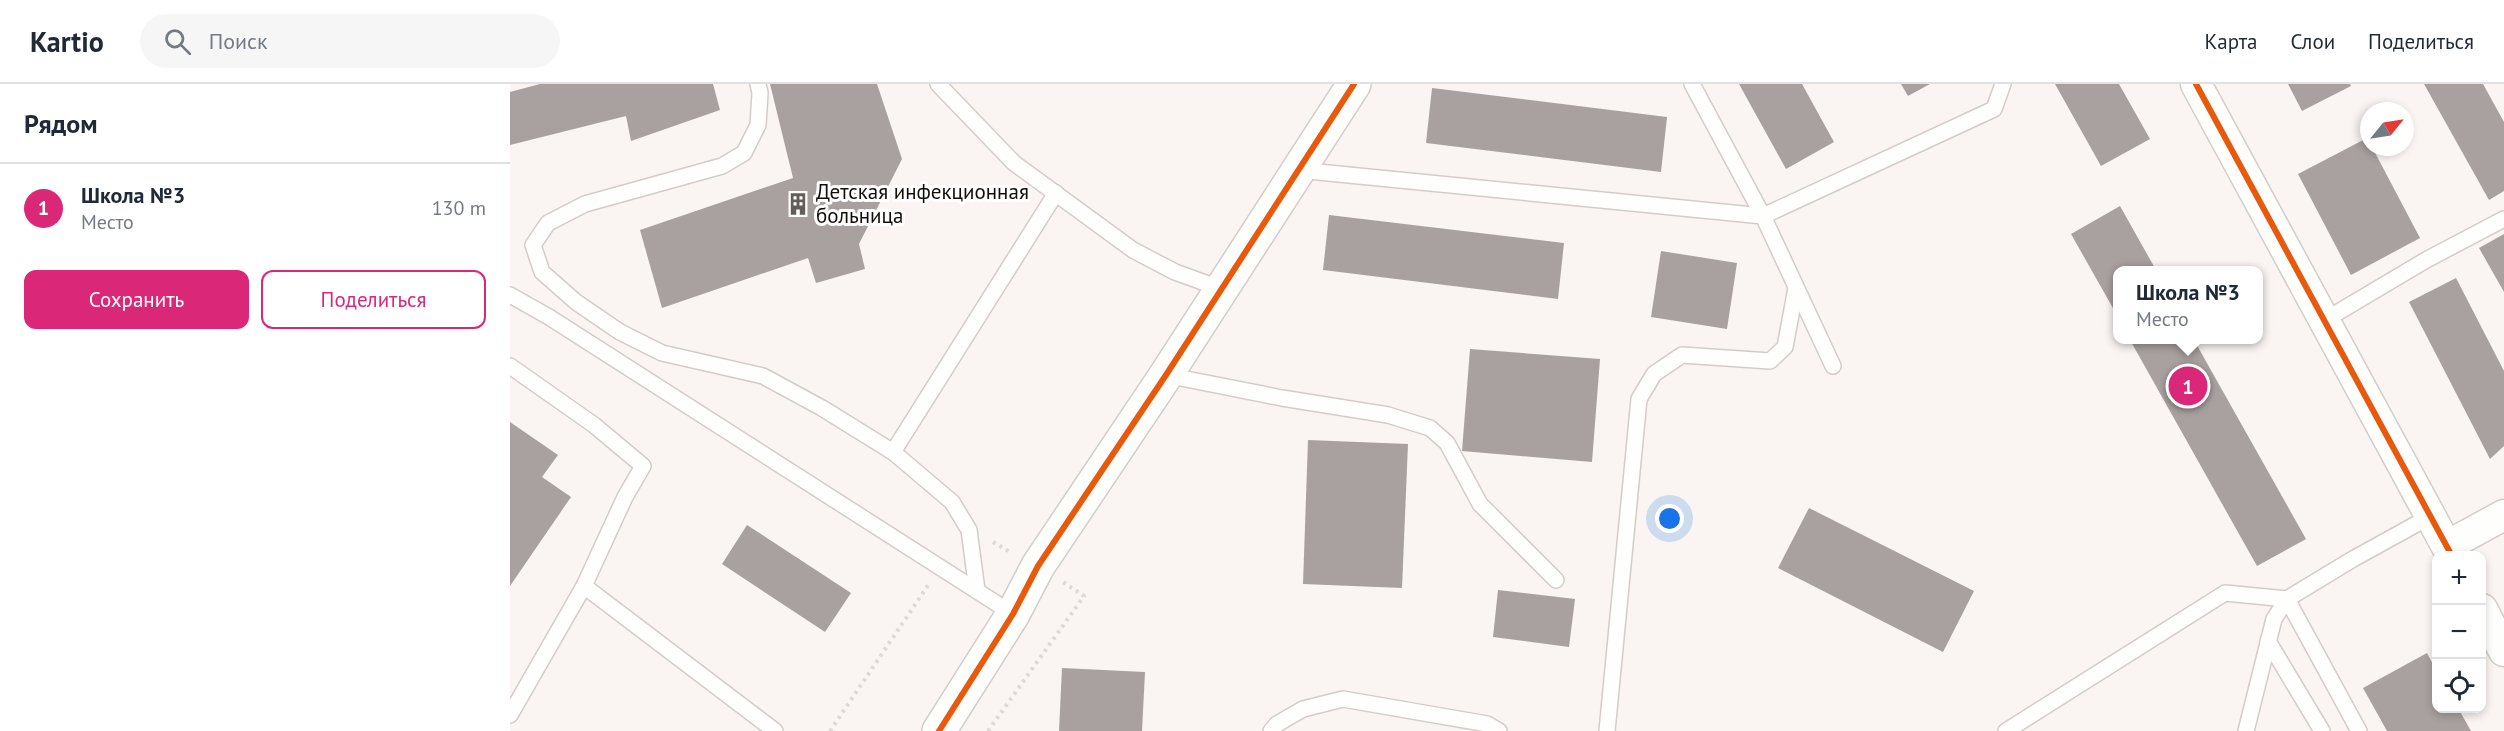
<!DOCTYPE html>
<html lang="ru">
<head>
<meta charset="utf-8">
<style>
	:root { --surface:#fff; --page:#f6f6f7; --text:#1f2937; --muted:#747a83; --line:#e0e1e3; --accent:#db2777 }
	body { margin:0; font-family:"PT Sans",sans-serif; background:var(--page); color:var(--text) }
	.controls { position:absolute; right:18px; bottom:18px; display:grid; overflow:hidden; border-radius:12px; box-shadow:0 3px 9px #0003 }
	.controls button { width:54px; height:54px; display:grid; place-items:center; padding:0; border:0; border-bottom:2px solid var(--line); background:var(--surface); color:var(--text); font:30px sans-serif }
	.compass { position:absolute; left:1850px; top:18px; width:54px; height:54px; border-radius:50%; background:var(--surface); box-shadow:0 3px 9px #0003; rotate:60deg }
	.you { position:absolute; left:1160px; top:435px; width:21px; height:21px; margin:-15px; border:4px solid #fff; border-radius:50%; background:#1a73e8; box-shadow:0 0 0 9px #1a73e833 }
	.badge { display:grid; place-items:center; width:39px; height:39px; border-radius:50%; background:var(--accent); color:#fff; font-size:20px; font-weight:700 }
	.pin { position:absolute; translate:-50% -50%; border:3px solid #fff; box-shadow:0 2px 6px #0006 }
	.popup { position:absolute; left:1603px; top:182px; width:150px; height:78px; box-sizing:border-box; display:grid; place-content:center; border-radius:12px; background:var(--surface); filter:drop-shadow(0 2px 4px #0005); font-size:20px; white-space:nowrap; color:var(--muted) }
	.popup b { font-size:22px; color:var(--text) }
	.popup::after { content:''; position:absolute; left:50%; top:100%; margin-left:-12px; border:12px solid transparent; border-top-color:var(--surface) }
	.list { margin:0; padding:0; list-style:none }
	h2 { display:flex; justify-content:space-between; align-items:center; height:78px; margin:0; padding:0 24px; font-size:26px }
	h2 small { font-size:20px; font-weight:400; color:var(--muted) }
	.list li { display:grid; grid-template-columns:39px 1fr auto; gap:18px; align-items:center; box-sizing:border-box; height:90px; padding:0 24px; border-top:2px solid var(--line) }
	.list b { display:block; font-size:22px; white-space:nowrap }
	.list p { margin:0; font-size:20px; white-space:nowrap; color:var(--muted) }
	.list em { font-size:20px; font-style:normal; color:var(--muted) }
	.actions { display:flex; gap:12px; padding:18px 24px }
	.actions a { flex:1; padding:14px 0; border:2px solid var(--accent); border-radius:12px; text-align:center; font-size:21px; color:var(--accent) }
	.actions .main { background:var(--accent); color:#fff }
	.icon { flex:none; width:33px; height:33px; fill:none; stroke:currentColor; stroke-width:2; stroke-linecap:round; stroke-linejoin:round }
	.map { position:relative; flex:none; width:1994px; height:647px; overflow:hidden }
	header { display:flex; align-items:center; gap:36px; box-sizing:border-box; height:84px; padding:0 30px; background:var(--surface); border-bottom:2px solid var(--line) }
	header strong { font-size:28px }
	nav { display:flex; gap:33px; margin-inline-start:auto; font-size:21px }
	.search { width:420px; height:54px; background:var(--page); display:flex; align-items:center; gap:15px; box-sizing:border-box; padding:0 21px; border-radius:33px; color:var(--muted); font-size:22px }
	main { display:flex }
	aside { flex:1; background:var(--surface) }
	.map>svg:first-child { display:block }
	.building { fill:#a8a19f }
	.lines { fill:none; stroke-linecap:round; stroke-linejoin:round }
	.service-casing { stroke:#d3cdc9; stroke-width:18 }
	.minor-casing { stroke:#d3cdc9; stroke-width:33 }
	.tertiary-casing { stroke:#d3cdc9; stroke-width:36 }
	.path { stroke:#dbdad8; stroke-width:4; stroke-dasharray:3 4.5; stroke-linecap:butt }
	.service { stroke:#fefefd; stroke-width:15 }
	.minor { stroke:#fefefd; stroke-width:30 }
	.tertiary { stroke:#fefefd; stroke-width:33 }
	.cycleway-casing { stroke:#fff; stroke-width:10 }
	.cycleway { stroke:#e8590c; stroke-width:6 }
	.labels { text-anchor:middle; stroke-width:6; stroke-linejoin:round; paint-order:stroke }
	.poi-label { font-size:21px; fill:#130d08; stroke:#fff; text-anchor:start }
</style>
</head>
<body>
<header>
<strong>Kartio</strong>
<div class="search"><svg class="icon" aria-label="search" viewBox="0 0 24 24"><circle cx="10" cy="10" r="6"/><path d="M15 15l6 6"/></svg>Поиск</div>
<nav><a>Карта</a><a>Слои</a><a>Поделиться</a></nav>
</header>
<main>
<aside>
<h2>Рядом<small></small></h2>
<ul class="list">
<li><span class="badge">1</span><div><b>Школа №3</b><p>Место</p></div><em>130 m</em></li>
</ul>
<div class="actions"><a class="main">Сохранить</a><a>Поделиться</a></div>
</aside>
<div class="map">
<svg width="1994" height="647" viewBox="0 0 1994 647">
	<rect width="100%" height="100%" fill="#faf5f2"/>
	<g class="building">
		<path d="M30,0H203L210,26L121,57L116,32L0,61V8Z"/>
		<path d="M260,0H367L392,75L349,160L355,185L306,199L298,174L152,224L130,146L283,94Z"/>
		<path d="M1229,0H1292L1324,58L1276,85Z"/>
		<path d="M1391,0H1420L1398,12Z"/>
		<path d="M1545,0H1609L1640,55L1591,82Z"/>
		<path d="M1778,0H1840L1841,2L1792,27Z"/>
		<path d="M1914,0H1973L1994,38V107L1979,116Z"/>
		<path d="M922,4L1157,33L1151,88L916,59Z"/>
		<path d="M1857,54L1859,63H1862L1910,154L1841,191L1788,90Z"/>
		<path d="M1610,122L1646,186H1608V233L1561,150Z"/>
		<path d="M819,131L1054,159L1048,215L813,186Z"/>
		<path d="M1994,150V208L1969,164Z"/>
		<path d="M1151,167L1227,179L1217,245L1141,233Z"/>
		<path d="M1946,194L1994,287V362L1980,375L1899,218Z"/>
		<path d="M1620,256H1684L1796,455L1747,482Z"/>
		<path d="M960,265L1090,275L1082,378L952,367Z"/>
		<path d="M0,338L48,371L32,393L61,413L0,502Z"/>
		<path d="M798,356L898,360L892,504L793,500Z"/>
		<path d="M1299,424L1464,507L1433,568L1268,484Z"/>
		<path d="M237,441L341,509L315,548L212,480Z"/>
		<path d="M988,506L1065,515L1059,563L983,553Z"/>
		<path d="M1917,569L1926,586V624H1948L1961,647H1877L1853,604Z"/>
		<path d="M552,584L635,588L632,647H549Z"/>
	</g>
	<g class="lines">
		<g class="service-casing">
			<g id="service">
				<path d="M248,0L250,9L248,41L234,69L212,82L75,120L38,139L23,161L32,188L66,218L110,248L152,269L253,292L312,324L383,368L442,418L459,446L467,506"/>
				<path d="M428,0L504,79L623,166L665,188L712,205"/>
				<path d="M1182,0L1253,132L1323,282"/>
				<path d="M788,86L1253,132L1484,25L1493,0"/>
				<path d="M0,211L39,233L503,530"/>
				<path d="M1815,236L1916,176L1994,135"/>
				<path d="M0,282L84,341L133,382L115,413L74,502L265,647"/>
				<path d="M656,291L772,314L878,331L920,344L937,359L970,420L1046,496"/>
				<path d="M383,368L546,109"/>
				<path d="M1758,557L1812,647"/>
				<path d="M0,631L74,502"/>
				<path d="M761,647L767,640L793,625L833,615L977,640L989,647"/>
				<path d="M1097,647L1129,315L1144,290L1172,271L1260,277L1275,263L1286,204"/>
				<path d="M1496,647L1715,509L1777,515L1849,647"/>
				<path d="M1736,647L1764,535L1777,515L1843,475L1921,432"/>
			</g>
		</g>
		<g class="minor-casing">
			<g id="minor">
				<path d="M1686,0L1942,472"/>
				<path d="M1937,462L1994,431"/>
				<path d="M1972,525L1994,567"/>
			</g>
		</g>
		<g class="tertiary-casing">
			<path id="tertiary" d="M429,647L503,530L528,482L656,291L844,0"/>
		</g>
		<g class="path">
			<path d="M483,458L500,468"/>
			<path d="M320,647L419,500"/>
			<path d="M478,647L574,512L553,498"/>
		</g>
		<use href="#service" class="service"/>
		<use href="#minor" class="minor"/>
		<use href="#tertiary" class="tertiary"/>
		<g class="cycleway-casing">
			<g id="cycleway">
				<path d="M1686,0L1942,472"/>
				<path d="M429,647L503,530L528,482L656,291L844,0"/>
			</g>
		</g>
		<use href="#cycleway" class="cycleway"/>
	</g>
	<defs>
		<g id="building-bare" transform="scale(1.8)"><path d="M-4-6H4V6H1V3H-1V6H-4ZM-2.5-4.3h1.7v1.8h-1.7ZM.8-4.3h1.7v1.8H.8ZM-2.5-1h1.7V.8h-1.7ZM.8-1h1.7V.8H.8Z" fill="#645e5a" stroke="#fff" stroke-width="2.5" paint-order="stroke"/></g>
	</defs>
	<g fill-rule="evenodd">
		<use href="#building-bare" x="288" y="120"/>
	</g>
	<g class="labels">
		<g class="poi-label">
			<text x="306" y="115">Детская инфекционная<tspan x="306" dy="24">больница</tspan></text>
		</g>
	</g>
</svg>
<div class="controls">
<button>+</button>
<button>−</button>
<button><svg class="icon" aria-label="locate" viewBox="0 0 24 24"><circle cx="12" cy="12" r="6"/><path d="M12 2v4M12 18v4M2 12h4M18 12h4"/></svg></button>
</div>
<svg class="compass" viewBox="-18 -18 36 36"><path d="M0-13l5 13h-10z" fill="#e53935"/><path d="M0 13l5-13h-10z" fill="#747a83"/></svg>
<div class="you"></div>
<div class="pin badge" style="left:1678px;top:302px">1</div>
<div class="popup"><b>Школа №3</b>Место</div>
</div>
</main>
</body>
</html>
